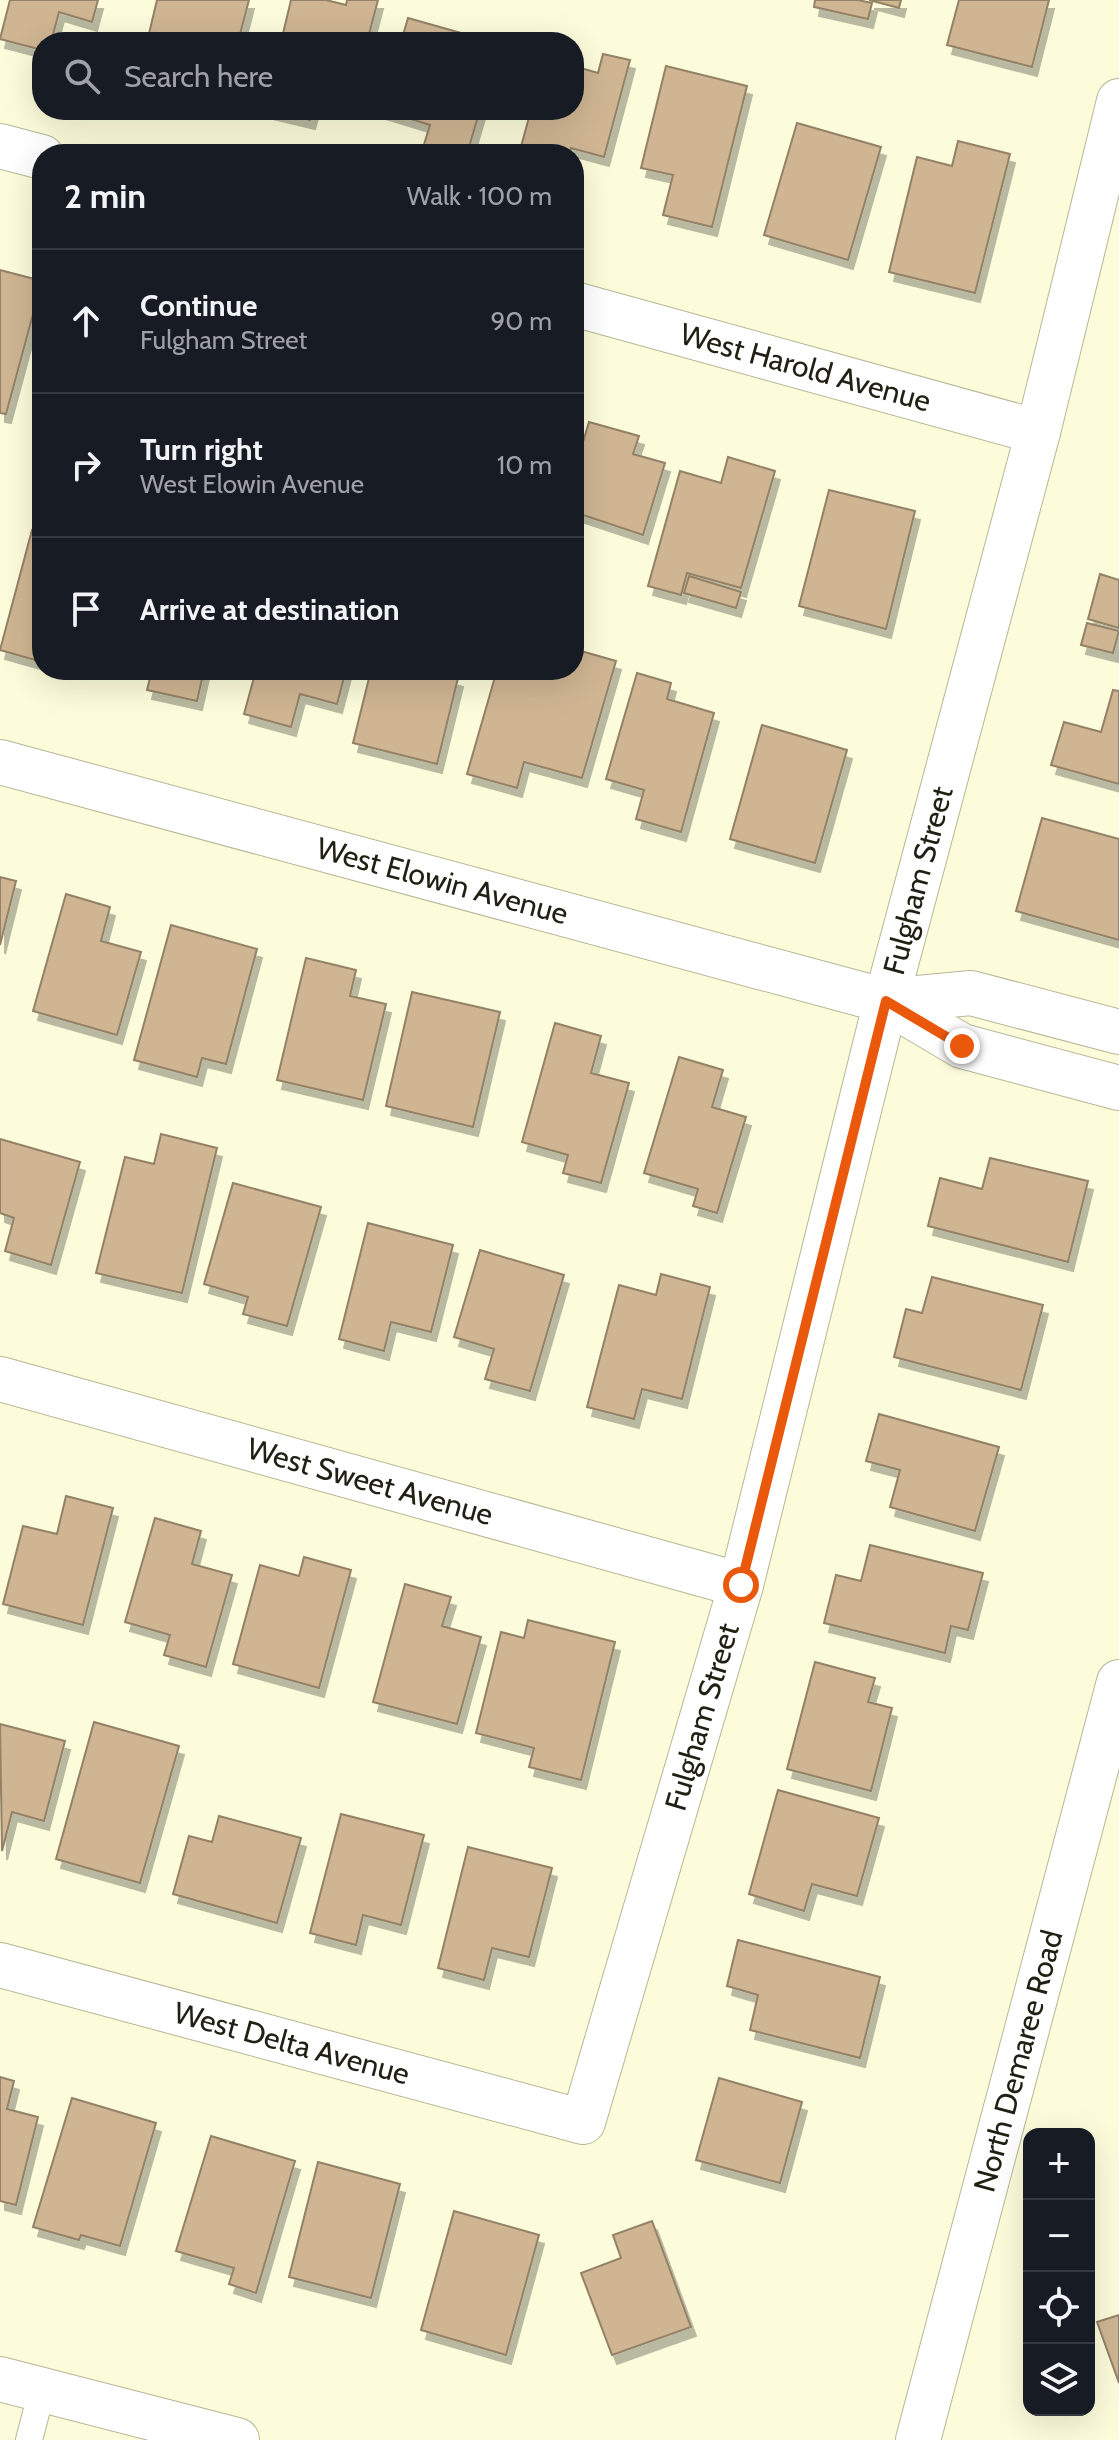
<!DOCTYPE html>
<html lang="en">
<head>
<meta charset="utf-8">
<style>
	:root { --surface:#171b24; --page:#242831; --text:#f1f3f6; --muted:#9ea1a6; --line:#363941 }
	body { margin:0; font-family:Cabin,sans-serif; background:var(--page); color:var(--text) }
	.controls { position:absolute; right:24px; bottom:24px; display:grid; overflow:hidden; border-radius:16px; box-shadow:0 8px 32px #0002 }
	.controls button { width:72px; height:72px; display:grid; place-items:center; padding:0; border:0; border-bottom:2px solid var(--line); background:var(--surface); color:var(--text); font:40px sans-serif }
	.stop { position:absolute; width:24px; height:24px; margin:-18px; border:6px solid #ea580c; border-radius:50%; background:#fff }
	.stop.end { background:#ea580c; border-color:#fff; box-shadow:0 2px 8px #0008 }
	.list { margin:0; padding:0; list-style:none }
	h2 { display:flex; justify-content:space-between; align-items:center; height:104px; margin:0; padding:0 32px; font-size:34px }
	h2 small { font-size:26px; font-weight:400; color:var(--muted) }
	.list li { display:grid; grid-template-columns:52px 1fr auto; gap:24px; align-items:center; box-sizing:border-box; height:144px; padding:0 32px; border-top:2px solid var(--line) }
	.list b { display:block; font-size:30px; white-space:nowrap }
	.list p { margin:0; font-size:26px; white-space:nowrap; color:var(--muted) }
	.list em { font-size:26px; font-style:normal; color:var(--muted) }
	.icon { flex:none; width:44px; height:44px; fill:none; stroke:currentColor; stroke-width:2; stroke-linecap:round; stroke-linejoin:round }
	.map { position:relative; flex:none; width:1119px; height:2440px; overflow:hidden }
	.search { position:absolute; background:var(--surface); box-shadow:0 8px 32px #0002; left:32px; top:32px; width:552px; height:88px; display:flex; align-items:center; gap:20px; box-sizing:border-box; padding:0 28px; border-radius:32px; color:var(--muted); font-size:30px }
	.panel { position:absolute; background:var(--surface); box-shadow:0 8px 32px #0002; left:32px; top:144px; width:552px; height:536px; border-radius:32px }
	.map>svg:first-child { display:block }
	.building { fill:#cfb592; stroke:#938167; stroke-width:2; filter:url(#shadow) }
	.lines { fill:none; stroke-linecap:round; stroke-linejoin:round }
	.service-casing { stroke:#b7b797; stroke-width:28 }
	.minor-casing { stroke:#b7b797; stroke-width:46 }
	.tertiary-casing { stroke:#b7b797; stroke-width:46 }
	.secondary-casing { stroke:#b7b797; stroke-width:46 }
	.service { stroke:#fff; stroke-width:26 }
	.minor { stroke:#fff; stroke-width:44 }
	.tertiary { stroke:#fff; stroke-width:44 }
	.secondary { stroke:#fff; stroke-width:44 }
	.route { stroke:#ea580c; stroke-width:10 }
	.labels { text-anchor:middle; stroke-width:6; stroke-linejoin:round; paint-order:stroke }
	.street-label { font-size:30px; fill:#202014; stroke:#fcfcdb }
</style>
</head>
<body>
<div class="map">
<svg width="1119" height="2440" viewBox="0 0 1119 2440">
	<defs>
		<filter id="shadow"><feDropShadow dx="5" dy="9" stdDeviation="0" flood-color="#0004"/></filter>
	</defs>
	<rect width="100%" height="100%" fill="#fcfcdb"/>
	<g class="building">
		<path d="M10,0H98L92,22L59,12L51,42H42V50L0,39Z"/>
		<path d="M157,0H249L238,42H147Z"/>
		<path d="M291,0H326L346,5L347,0H378L367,42H281Z"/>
		<path d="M815,0H858L872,3L868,19L814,7Z"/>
		<path d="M869,0H901L899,8Z"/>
		<path d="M959,0H1049L1032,67L947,45Z"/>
		<path d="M408,18L493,42H401Z"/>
		<path d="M603,54L630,60L604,157L571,148L570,154H519L531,110H574V66L598,73Z"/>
		<path d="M666,66L747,86L712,227L663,215L673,175L641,168Z"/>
		<path d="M268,110H313L310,120Z"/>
		<path d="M381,110H480L467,154L422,151L430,125Z"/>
		<path d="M797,123L881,147L848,260L764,235Z"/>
		<path d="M958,141L1010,154L975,293L889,272L917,157L952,166Z"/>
		<path d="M0,270L42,281L6,414L0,413Z"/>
		<path d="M589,422L639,436L633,454L665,463L643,535L574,512V472Z"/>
		<path d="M728,457L775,471L741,588L687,573L681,595L648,586L680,471L721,483Z"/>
		<path d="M829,490L915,511L886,629L799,606Z"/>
		<path d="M32,530L42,533V662L0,650Z"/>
		<path d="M1100,574L1119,580V628L1088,619Z"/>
		<path d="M689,576L741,592L736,608L684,593Z"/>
		<path d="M1087,623L1119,631L1113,653L1081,645Z"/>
		<path d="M574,649L616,661L582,778L524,762L517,788L467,774L497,670H574Z"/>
		<path d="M152,670H204L197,701L147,690Z"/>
		<path d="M256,670H346L337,704L300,694L291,727L244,714Z"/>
		<path d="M371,670H427L458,678L437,764L353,743Z"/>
		<path d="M637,673L671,683L667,699L714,713L681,832L636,819L644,790L606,779Z"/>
		<path d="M1113,690L1119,691V784L1051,765L1064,722L1101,732Z"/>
		<path d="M762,725L847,750L815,863L730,839Z"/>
		<path d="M1042,818L1119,839V940L1016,911Z"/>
		<path d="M0,877L16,881L0,945Z"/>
		<path d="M66,894L110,907L101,941L141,952L117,1035L33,1011Z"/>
		<path d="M171,925L257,949L226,1064L202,1058L197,1077L134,1060Z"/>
		<path d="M306,958L356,970L350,996L386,1004L363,1100L277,1080Z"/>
		<path d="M412,992L500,1012L473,1127L386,1106Z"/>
		<path d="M555,1023L601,1036L591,1073L629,1083L601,1183L563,1173L568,1155L522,1142Z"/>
		<path d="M679,1057L723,1070L712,1107L746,1117L717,1213L693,1206L698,1189L644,1173Z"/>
		<path d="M161,1134L217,1148L182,1293L96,1273L125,1157L154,1164Z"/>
		<path d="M0,1139L80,1162L51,1265L5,1251L14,1218L0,1213Z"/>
		<path d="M990,1158L1088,1181L1068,1262L928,1226L940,1178L982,1189Z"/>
		<path d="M233,1183L321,1207L287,1326L243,1314L248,1297L204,1284Z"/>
		<path d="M368,1223L453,1245L431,1332L391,1322L384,1351L339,1339Z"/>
		<path d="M480,1250L564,1275L530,1391L485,1379L494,1349L454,1337Z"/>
		<path d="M661,1274L710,1287L682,1399L642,1389L634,1419L587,1407L619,1285L656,1295Z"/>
		<path d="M932,1277L1043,1305L1021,1390L894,1357L906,1309L922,1313Z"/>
		<path d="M879,1414L999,1447L975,1531L890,1507L900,1470L866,1461Z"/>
		<path d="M66,1496L113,1508L83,1625L3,1604L23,1526L57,1534Z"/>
		<path d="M155,1518L201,1531L192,1564L232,1575L206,1667L164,1655L170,1635L125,1622Z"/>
		<path d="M870,1545L983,1573L968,1630L951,1626L945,1653L824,1623L836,1575L861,1581Z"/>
		<path d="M304,1557L351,1570L319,1688L233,1664L260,1565L299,1576Z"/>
		<path d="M405,1584L451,1597L442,1626L481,1637L457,1724L373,1702Z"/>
		<path d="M528,1620L615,1642L581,1780L529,1767L534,1748L476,1733L501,1632L524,1638Z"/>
		<path d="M815,1662L875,1678L868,1702L892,1708L871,1791L787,1769Z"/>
		<path d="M94,1722L179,1746L140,1883L56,1859Z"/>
		<path d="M0,1724L65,1741L44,1821L12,1812L2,1851Z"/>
		<path d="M778,1790L879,1818L857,1896L812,1884L804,1911L749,1894Z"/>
		<path d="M341,1814L424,1835L401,1925L363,1915L356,1945L310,1933Z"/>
		<path d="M219,1816L301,1838L277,1923L173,1894L189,1836L212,1842Z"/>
		<path d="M468,1847L552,1868L529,1957L492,1948L484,1980L438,1968Z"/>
		<path d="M738,1940L880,1977L860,2058L750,2030L758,1995L727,1986Z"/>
		<path d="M0,2077L14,2081L7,2109L38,2117L16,2205L0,2201Z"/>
		<path d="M719,2078L802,2102L780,2183L696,2160Z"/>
		<path d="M72,2098L156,2123L120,2246L81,2235L79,2240L33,2227Z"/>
		<path d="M211,2136L295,2161L256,2293L229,2284L234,2268L176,2251Z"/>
		<path d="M318,2162L400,2184L371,2298L289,2277Z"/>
		<path d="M454,2211L539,2235L506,2355L421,2330Z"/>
		<path d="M652,2221L691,2327L612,2355L581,2273L621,2258L613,2235Z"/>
		<path d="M1119,2315V2383L1097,2322Z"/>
	</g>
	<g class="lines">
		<g class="service-casing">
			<path id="service" d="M29,2440L42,2390"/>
		</g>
		<g class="minor-casing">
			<g id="minor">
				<path d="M0,146L42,157"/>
				<path id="s1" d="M574,304L1038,432"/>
				<path id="s2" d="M0,762L886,1001L962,1046L1119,1088"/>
				<path d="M886,1001L971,993L1119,1032"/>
				<path id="s3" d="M0,1379L741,1585"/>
				<path id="s4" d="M0,1965L583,2122L741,1585L886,1001L1038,432L1119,101"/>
			</g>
		</g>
		<g class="tertiary-casing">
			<path id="tertiary" d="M0,2379L237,2440"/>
		</g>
		<g class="secondary-casing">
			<g id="secondary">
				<path id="s5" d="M918,2440L1119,1682"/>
			</g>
		</g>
		<use href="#service" class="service"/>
		<use href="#minor" class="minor"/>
		<use href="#tertiary" class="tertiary"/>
		<use href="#secondary" class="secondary"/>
	</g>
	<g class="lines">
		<path class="route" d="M741,1585L886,1001L962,1046"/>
	</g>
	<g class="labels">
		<g class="street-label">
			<text dy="10" stroke="none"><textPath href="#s1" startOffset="240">West Harold Avenue</textPath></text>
			<text dy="10" stroke="none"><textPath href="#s4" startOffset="1890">Fulgham Street</textPath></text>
			<text dy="10" stroke="none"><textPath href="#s2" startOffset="458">West Elowin Avenue</textPath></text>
			<text dy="10" stroke="none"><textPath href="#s3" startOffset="384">West Sweet Avenue</textPath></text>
			<text dy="10" stroke="none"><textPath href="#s4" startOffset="1026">Fulgham Street</textPath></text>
			<text dy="10" stroke="none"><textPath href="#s4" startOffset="302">West Delta Avenue</textPath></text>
			<text dy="10" stroke="none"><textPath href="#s5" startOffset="392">North Demaree Road</textPath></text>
		</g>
	</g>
</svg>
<div class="controls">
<button>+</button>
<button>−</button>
<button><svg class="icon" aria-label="locate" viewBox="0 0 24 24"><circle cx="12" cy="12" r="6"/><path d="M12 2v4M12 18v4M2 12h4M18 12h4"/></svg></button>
<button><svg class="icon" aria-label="layers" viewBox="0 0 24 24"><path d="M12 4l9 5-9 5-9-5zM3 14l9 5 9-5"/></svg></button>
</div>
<div class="stop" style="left:741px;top:1585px"></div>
<div class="stop end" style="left:962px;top:1046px"></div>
<div class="search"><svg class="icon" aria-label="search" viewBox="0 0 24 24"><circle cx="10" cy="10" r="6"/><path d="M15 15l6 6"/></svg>Search here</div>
<section class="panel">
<h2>2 min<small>Walk · 100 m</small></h2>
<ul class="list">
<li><svg class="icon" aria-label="ahead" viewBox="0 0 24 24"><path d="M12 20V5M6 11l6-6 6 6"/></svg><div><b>Continue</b><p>Fulgham Street</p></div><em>90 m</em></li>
<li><svg class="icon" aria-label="right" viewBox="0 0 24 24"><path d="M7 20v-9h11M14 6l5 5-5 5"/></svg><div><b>Turn right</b><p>West Elowin Avenue</p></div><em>10 m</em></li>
<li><svg class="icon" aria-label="arrive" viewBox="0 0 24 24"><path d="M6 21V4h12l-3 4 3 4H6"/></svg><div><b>Arrive at destination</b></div></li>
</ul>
</section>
</div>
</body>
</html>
